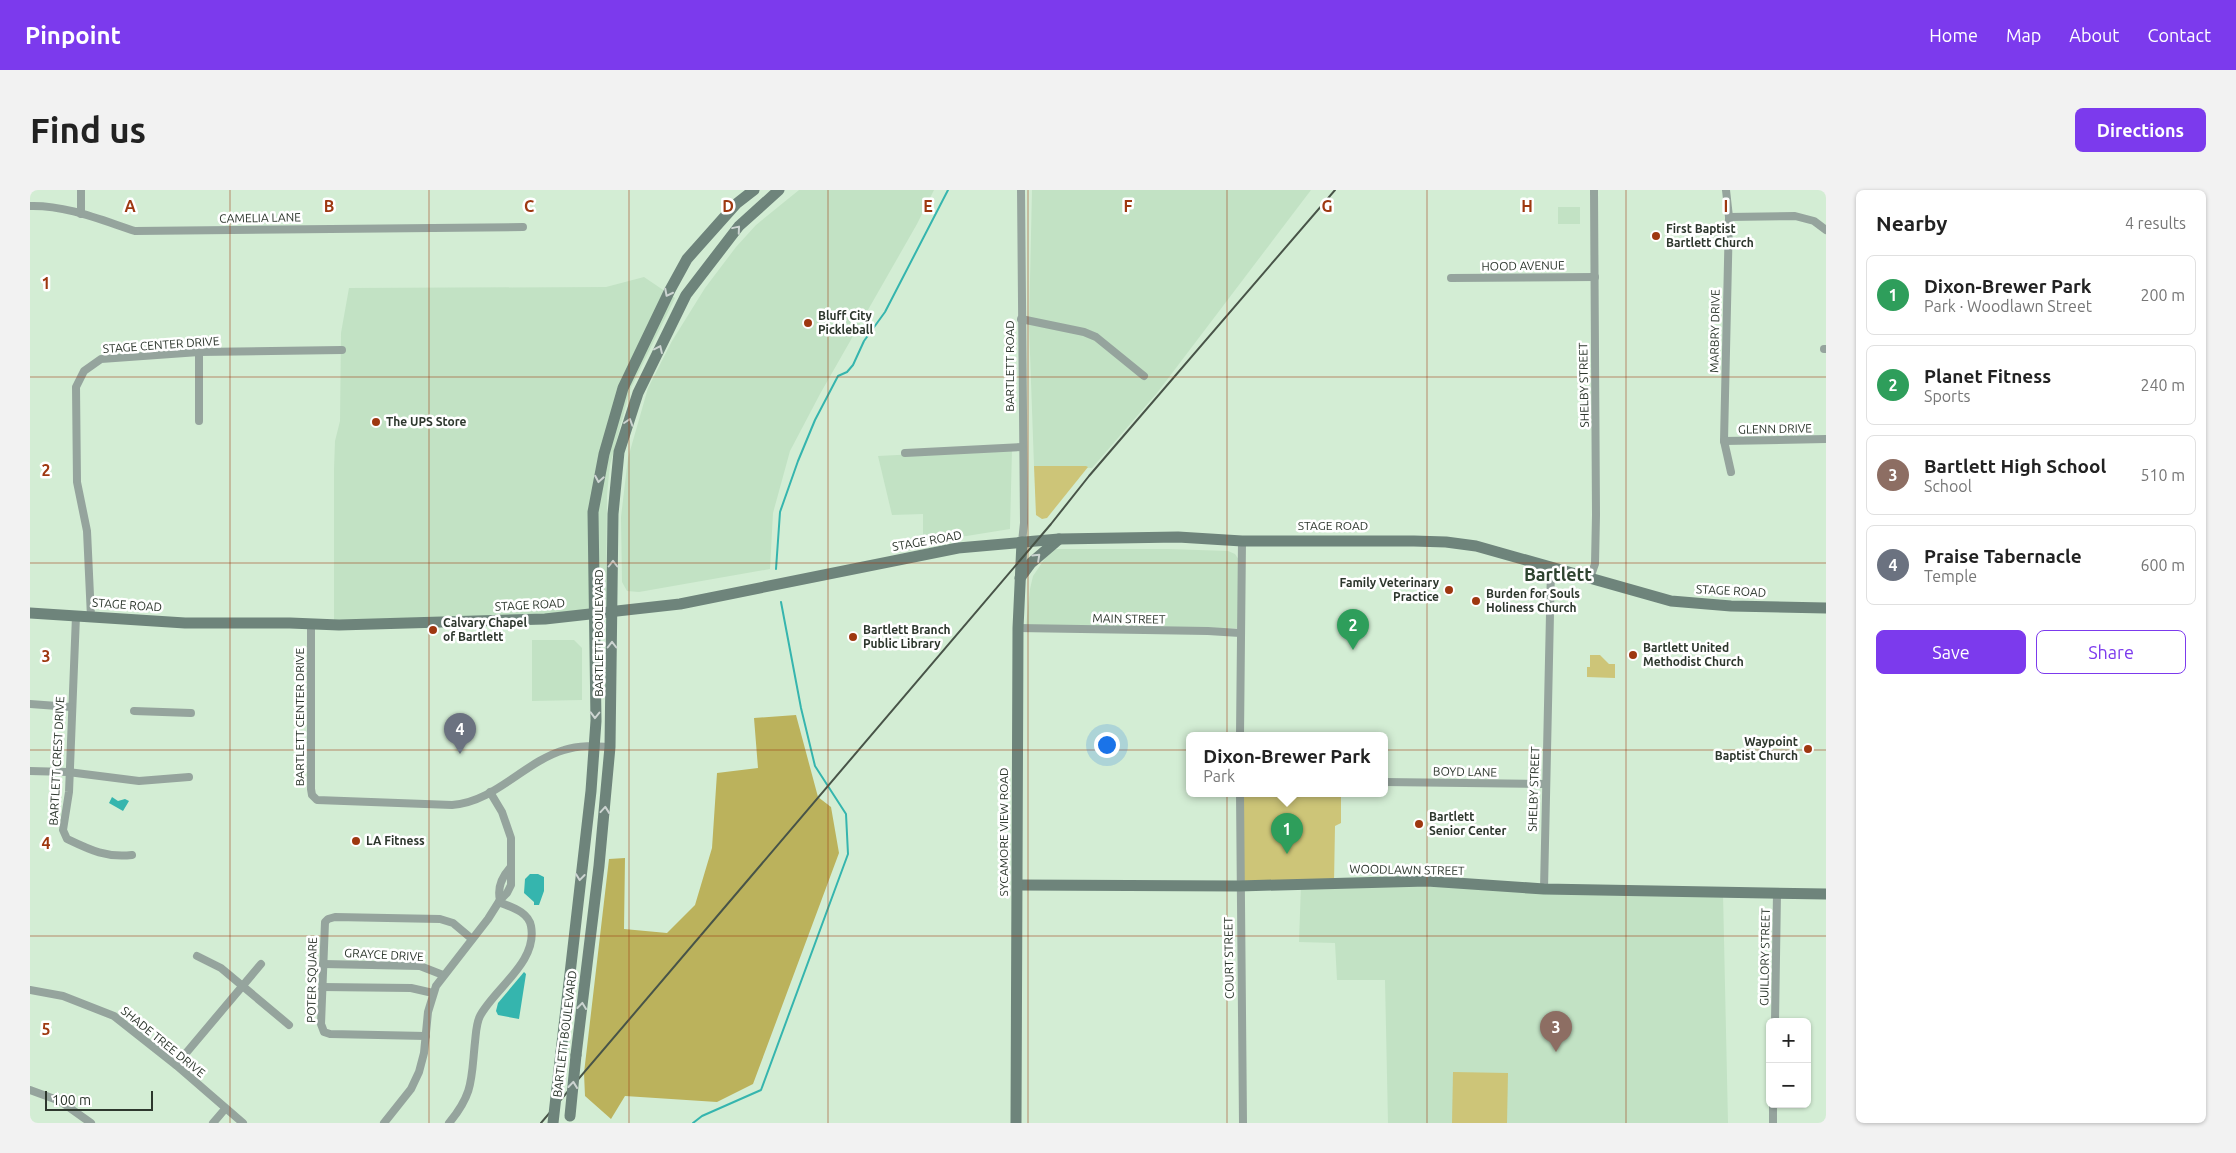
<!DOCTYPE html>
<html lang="en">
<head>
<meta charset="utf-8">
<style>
	:root { --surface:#fff; --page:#f2f2f2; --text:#222; --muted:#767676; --line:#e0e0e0; --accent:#7c3aed }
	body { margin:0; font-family:Ubuntu,sans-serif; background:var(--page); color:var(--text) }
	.controls { position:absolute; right:15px; bottom:15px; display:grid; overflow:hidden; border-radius:8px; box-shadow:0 1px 4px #0004 }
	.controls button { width:45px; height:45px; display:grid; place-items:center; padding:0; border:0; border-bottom:1px solid var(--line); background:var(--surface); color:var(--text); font:25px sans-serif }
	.scale { position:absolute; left:15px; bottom:12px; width:108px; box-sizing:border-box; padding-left:5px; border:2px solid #2d372d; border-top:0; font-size:14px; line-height:18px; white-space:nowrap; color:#2d372d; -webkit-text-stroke:4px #fff; paint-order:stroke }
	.you { position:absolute; left:1076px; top:554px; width:18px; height:18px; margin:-12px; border:4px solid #fff; border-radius:50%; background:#1a73e8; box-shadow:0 0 0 8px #1a73e833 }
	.badge { display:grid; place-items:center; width:32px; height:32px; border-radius:50%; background:var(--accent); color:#fff; font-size:16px; font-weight:700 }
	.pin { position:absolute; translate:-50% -41px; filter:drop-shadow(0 1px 2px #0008) }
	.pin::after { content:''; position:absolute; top:26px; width:18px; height:15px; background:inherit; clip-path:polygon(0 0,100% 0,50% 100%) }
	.popup { position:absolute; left:1156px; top:542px; width:202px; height:65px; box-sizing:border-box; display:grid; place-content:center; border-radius:8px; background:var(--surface); filter:drop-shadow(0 1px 4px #0005); font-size:16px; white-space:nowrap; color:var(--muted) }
	.popup b { font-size:19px; color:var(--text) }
	.popup::after { content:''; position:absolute; left:50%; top:100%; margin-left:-10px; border:10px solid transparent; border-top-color:var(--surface) }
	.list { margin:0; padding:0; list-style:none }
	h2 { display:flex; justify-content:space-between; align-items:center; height:65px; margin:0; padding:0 20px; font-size:21px }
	h2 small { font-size:16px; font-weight:400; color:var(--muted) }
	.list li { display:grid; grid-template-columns:32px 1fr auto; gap:15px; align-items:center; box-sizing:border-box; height:80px; margin:0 10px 10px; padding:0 10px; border:1px solid var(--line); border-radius:8px }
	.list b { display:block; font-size:19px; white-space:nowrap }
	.list p { margin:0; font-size:16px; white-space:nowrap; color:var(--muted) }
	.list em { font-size:16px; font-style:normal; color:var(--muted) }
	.actions { display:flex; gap:10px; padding:15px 20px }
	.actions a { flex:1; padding:11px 0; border:1px solid var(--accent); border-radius:8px; text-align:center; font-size:18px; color:var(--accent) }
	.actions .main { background:var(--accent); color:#fff }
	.map { position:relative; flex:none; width:1796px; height:933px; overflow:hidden; border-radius:8px }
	header { display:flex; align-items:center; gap:30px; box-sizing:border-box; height:70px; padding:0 25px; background:var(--accent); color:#fff }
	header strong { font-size:24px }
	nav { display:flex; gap:28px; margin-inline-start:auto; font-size:18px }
	.intro { display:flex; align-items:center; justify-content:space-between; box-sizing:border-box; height:120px; padding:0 30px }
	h1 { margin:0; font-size:35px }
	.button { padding:12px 22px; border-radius:8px; background:var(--accent); color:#fff; font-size:18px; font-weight:700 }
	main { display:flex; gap:30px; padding:0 30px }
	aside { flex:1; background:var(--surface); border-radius:8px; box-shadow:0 1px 4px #0004 }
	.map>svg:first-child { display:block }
	.built { fill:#c2e2c4 }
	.green { fill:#cdc578 }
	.forest { fill:#bbb25c }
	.water { fill:#35b5ae }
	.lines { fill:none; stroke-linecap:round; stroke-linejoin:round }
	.stream { stroke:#35b5ae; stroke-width:2 }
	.street { stroke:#95a49d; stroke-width:8 }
	.secondary { stroke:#6e847b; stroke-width:11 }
	.rail { stroke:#485448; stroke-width:2 }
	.secondary-bridge { stroke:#6e847b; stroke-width:11 }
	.oneway { stroke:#ccd4d1 }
	.grid { fill:none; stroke:#9e3810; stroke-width:1; stroke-opacity:0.55 }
	.poi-dot { fill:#9e3810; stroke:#fff; stroke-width:2 }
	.labels { text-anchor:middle; stroke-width:5; stroke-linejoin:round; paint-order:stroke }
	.street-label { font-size:12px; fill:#2d372d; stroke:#fff }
	.poi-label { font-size:12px; font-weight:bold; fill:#2d372d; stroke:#fff; text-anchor:start }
	.district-label { font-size:18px; font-weight:bold; fill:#2e432f; stroke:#fff }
	.grid-label { font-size:16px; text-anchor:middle; font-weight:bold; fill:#9e3810; stroke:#fff; stroke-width:5; stroke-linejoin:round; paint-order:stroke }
</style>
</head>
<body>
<header>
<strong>Pinpoint</strong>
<nav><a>Home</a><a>Map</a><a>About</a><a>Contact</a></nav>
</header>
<div class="intro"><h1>Find us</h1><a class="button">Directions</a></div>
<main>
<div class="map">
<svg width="1796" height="933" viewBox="0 0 1796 933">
	<rect width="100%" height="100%" fill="#d3edd4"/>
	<g class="built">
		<path d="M769,0H904L887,34L790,204L760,261L743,323L740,379L609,402L597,401L592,392L591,327L598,268L618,198L642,151L675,98L706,57L726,35Z"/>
		<path d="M1002,0H1281L1127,203L1062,278L1004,276L999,135Z"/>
		<rect x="1528" y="17" width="22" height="17"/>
		<path d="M614,87L645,108L600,200L580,275L577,304L576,423L304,435V279L305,251L310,231L311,143L319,98L576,97Z"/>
		<path d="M982,259L980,339L893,353V324L862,325L848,266Z"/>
		<path d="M1025,359H1138L1198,361L1205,364L1209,370L1208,438L996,436L1000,399L1003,386L1018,364Z"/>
		<path d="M502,450H544L552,458V510L502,511Z"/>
		<path d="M1271,694L1693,703L1698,933H1358L1355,790H1307L1305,753L1269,752Z"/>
	</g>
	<g class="green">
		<path d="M1004,276H1056L1058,277L1017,328L1012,329L1006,325Z"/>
		<path d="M1560,465H1570L1579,474H1585V488L1557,487V477H1560Z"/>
		<path d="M1210,603H1311V633L1305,636L1304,693L1209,696Z"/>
		<path d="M1423,882L1478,883L1477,933H1422Z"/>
	</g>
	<path class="forest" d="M766,525L788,607L801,617L809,663L723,894L687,912L595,906L581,929L555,906L554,883L579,669L595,668L594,739L637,743L665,715L682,658L687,583L728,578L724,528Z"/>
	<g class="water">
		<path d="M82,607L88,611L95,609L99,611L93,621L79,613Z"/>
		<path d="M500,684H508L514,687V701L509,715H504V712L494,703L495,689Z"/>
		<path d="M494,782L496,784L489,829L468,825L466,821L468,813Z"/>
	</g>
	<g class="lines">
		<g class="stream">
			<path d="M746,379L750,322L768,271L785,230L808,186L817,182L823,175L834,151L855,122L918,0"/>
			<path d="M663,933L672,926L731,900L818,664L816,624L785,576L771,518L751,412"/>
		</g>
		<g class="street">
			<path d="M51,0V24"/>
			<path d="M991,0L994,333L992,352"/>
			<path d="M1696,0L1699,27L1694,251L1701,282"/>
			<path d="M0,16C36,15 71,30 105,41L493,37"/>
			<path d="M1699,27L1765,26L1784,31L1796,40"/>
			<path d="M1421,88L1565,87"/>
			<path d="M991,129L1054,142L1066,147L1114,186"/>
			<path d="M1794,159H1796"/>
			<path d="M169,231V162"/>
			<path d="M1694,251L1796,249"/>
			<path d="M875,263L992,257"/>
			<path d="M1560,388L1565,374L1566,325L1564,0"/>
			<path d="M46,426L39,602L33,640L37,649C60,660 76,668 102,665"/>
			<path d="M61,427L57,341L47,292L46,197L54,181L71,169L169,162L312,160"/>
			<path d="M281,435V599L282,605L287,610L422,615C465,612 494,572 534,560C549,555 565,556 580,557"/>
			<path d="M988,438L1178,441L1210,443"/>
			<path d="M0,514L41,517"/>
			<path d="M104,521L161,523"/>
			<path d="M1210,545L1212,351"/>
			<path d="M0,581L38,582L109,591L159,587"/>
			<path d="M1354,592L1516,594"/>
			<path d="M1210,603L1213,933"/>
			<path d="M1514,699L1521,378"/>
			<path d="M470,710C467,697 472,687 480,678"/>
			<path d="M167,766L191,778L259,835"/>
			<path d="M293,774L390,776L413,785"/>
			<path d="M292,797L381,798L403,803"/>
			<path d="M0,800L33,806L84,826L146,875L213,933"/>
			<path d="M1745,832L1747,703"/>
			<path d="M396,846L300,844L294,842L291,834L295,732L298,729L305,727L410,729L423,733L442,749"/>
			<path d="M146,875L231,774"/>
			<path d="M0,900L30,911L61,933"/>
			<path d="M183,933L195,919"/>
			<path d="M354,933L381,899L389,882L394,863L398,822L406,796L458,729L470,710L477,703L481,695V648L472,622L460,602"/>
			<path d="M419,933C444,903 441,889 445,852C446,844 446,834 450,826C465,798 508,772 501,736C498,721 480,717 469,712"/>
			<path d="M1743,933V914"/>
		</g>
		<g class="secondary">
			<path d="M990,388L1001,373L1029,349"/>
			<path d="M0,423L155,433H260L309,435L515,429L650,414L928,358L1029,349L1148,347L1212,351H1384L1416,352L1446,356L1641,411L1701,416L1796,418"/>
			<path d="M988,695L1209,696L1397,691L1514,699L1796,704"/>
			<path d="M531,862L561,601L566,531L563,322L574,264L593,198L640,100L657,69L706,14L724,0"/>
			<path d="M546,865L569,676L580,557L583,324L589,262L608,203L656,105L709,36L749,0"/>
			<path d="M986,933L988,438L992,352"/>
		</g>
		<path class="rail" d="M511,933L1021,334L1059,286L1305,0"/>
		<g class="secondary-bridge">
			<path d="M540,926L546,865"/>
			<path d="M523,933L531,862"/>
		</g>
	</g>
	<defs><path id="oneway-chevron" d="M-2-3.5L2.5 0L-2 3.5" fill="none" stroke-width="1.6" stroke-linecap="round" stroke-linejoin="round" transform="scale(1.25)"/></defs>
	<g class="oneway">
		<use href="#oneway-chevron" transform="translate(707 39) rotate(-50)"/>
		<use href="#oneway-chevron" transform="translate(638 103) rotate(117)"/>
		<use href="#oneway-chevron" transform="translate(629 159) rotate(-65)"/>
		<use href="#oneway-chevron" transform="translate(599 232) rotate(-72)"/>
		<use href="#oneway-chevron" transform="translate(569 289) rotate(100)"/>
		<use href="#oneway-chevron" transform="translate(1007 367) rotate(-43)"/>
		<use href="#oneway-chevron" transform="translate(583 374) rotate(-90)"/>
		<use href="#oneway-chevron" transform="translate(582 455) rotate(-90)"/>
		<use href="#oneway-chevron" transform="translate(565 525) rotate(91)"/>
		<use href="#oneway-chevron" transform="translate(575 620) rotate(-85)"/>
		<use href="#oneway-chevron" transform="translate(550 687) rotate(97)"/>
		<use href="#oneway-chevron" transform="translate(552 816) rotate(-83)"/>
		<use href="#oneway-chevron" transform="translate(543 895) rotate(-84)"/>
	</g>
	<path class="grid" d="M200,0V933M399,0V933M599,0V933M798,0V933M998,0V933M1197,0V933M1397,0V933M1596,0V933M0,187H1796M0,373H1796M0,560H1796M0,746H1796"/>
	<g class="poi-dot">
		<circle cx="1626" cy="46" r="5"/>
		<circle cx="778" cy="133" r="5"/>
		<circle cx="346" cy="232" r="5"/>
		<circle cx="1419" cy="400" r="5"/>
		<circle cx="1446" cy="411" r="5"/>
		<circle cx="403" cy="440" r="5"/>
		<circle cx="823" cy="447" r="5"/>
		<circle cx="1603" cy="465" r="5"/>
		<circle cx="1778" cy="559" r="5"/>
		<circle cx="1389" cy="634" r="5"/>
		<circle cx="326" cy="651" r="5"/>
	</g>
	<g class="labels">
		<g class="street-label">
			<text transform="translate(230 28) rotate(-1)" y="4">CAMELIA LANE</text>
			<text transform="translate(1493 76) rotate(-1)" y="4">HOOD AVENUE</text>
			<text transform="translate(1685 141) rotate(-89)" y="4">MARBRY DRIVE</text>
			<text transform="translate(131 155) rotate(-4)" y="4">STAGE CENTER DRIVE</text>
			<text transform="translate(980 176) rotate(-90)" y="4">BARTLETT ROAD</text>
			<text transform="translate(1554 195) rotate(-91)" y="4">SHELBY STREET</text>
			<text transform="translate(1745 239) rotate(-1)" y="4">GLENN DRIVE</text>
			<text x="1303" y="340">STAGE ROAD</text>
			<text transform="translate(897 351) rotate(-10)" y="4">STAGE ROAD</text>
			<text transform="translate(1701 401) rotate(3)" y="4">STAGE ROAD</text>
			<text transform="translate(97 415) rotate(4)" y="4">STAGE ROAD</text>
			<text transform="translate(500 415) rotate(-3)" y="4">STAGE ROAD</text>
			<text transform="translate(1099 429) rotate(1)" y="4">MAIN STREET</text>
			<text transform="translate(569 443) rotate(-90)" y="4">BARTLETT BOULEVARD</text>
			<text transform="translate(270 527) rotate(-90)" y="4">BARTLETT CENTER DRIVE</text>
			<text transform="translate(27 571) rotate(-87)" y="4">BARTLETT CREST DRIVE</text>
			<text transform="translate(1435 582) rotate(1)" y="4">BOYD LANE</text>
			<text transform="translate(1504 599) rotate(-88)" y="4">SHELBY STREET</text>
			<text transform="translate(974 642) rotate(-90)" y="4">SYCAMORE VIEW ROAD</text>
			<text transform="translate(1377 680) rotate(1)" y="4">WOODLAWN STREET</text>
			<text transform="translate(354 765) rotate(3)" y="4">GRAYCE DRIVE</text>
			<text transform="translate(1735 767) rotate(-89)" y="4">GUILLORY STREET</text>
			<text transform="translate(1199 768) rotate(-91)" y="4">COURT STREET</text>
			<text transform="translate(282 790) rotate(-89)" y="4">POTER SQUARE</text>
			<text transform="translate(535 844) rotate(-83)" y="4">BARTLETT BOULEVARD</text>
			<text transform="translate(133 852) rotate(39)" y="4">SHADE TREE DRIVE</text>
		</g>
		<g class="poi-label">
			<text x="1636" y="43">First Baptist<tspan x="1636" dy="14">Bartlett Church</tspan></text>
			<text x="788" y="130">Bluff City<tspan x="788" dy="14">Pickleball</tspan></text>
			<text x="356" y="236">The UPS Store</text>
			<text x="1409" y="397" text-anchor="end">Family Veterinary<tspan x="1409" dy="14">Practice</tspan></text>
			<text x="1456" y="408">Burden for Souls<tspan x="1456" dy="14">Holiness Church</tspan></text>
			<text x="413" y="437">Calvary Chapel<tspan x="413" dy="14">of Bartlett</tspan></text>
			<text x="833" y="444">Bartlett Branch<tspan x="833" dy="14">Public Library</tspan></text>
			<text x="1613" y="462">Bartlett United<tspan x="1613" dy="14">Methodist Church</tspan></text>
			<text x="1768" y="556" text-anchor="end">Waypoint<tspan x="1768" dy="14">Baptist Church</tspan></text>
			<text x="1399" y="631">Bartlett<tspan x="1399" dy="14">Senior Center</tspan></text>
			<text x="336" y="655">LA Fitness</text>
		</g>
		<g class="district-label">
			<text x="1528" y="391">Bartlett</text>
		</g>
	</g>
	<g class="grid-label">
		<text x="100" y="22">A</text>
		<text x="299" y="22">B</text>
		<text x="499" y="22">C</text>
		<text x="698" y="22">D</text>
		<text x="898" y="22">E</text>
		<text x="1098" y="22">F</text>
		<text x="1297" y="22">G</text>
		<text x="1497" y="22">H</text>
		<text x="1696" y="22">I</text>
		<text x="16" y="99">1</text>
		<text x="16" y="286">2</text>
		<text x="16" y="472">3</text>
		<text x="16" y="659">4</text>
		<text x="16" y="845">5</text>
	</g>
</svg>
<div class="controls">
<button>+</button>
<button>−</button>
</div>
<div class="scale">100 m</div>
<div class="you"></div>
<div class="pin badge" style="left:1257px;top:664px;background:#2e9e5b">1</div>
<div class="popup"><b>Dixon-Brewer Park</b>Park</div>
<div class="pin badge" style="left:1323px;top:460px;background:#2e9e5b">2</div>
<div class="pin badge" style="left:1526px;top:862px;background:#8d6e63">3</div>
<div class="pin badge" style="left:430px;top:564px;background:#6b7280">4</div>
</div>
<aside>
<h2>Nearby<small>4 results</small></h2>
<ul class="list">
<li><span class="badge" style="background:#2e9e5b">1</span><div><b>Dixon-Brewer Park</b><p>Park · Woodlawn Street</p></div><em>200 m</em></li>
<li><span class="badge" style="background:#2e9e5b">2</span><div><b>Planet Fitness</b><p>Sports</p></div><em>240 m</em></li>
<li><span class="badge" style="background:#8d6e63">3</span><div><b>Bartlett High School</b><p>School</p></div><em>510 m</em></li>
<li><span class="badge" style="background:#6b7280">4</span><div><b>Praise Tabernacle</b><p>Temple</p></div><em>600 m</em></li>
</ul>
<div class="actions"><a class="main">Save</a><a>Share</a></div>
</aside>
</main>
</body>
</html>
